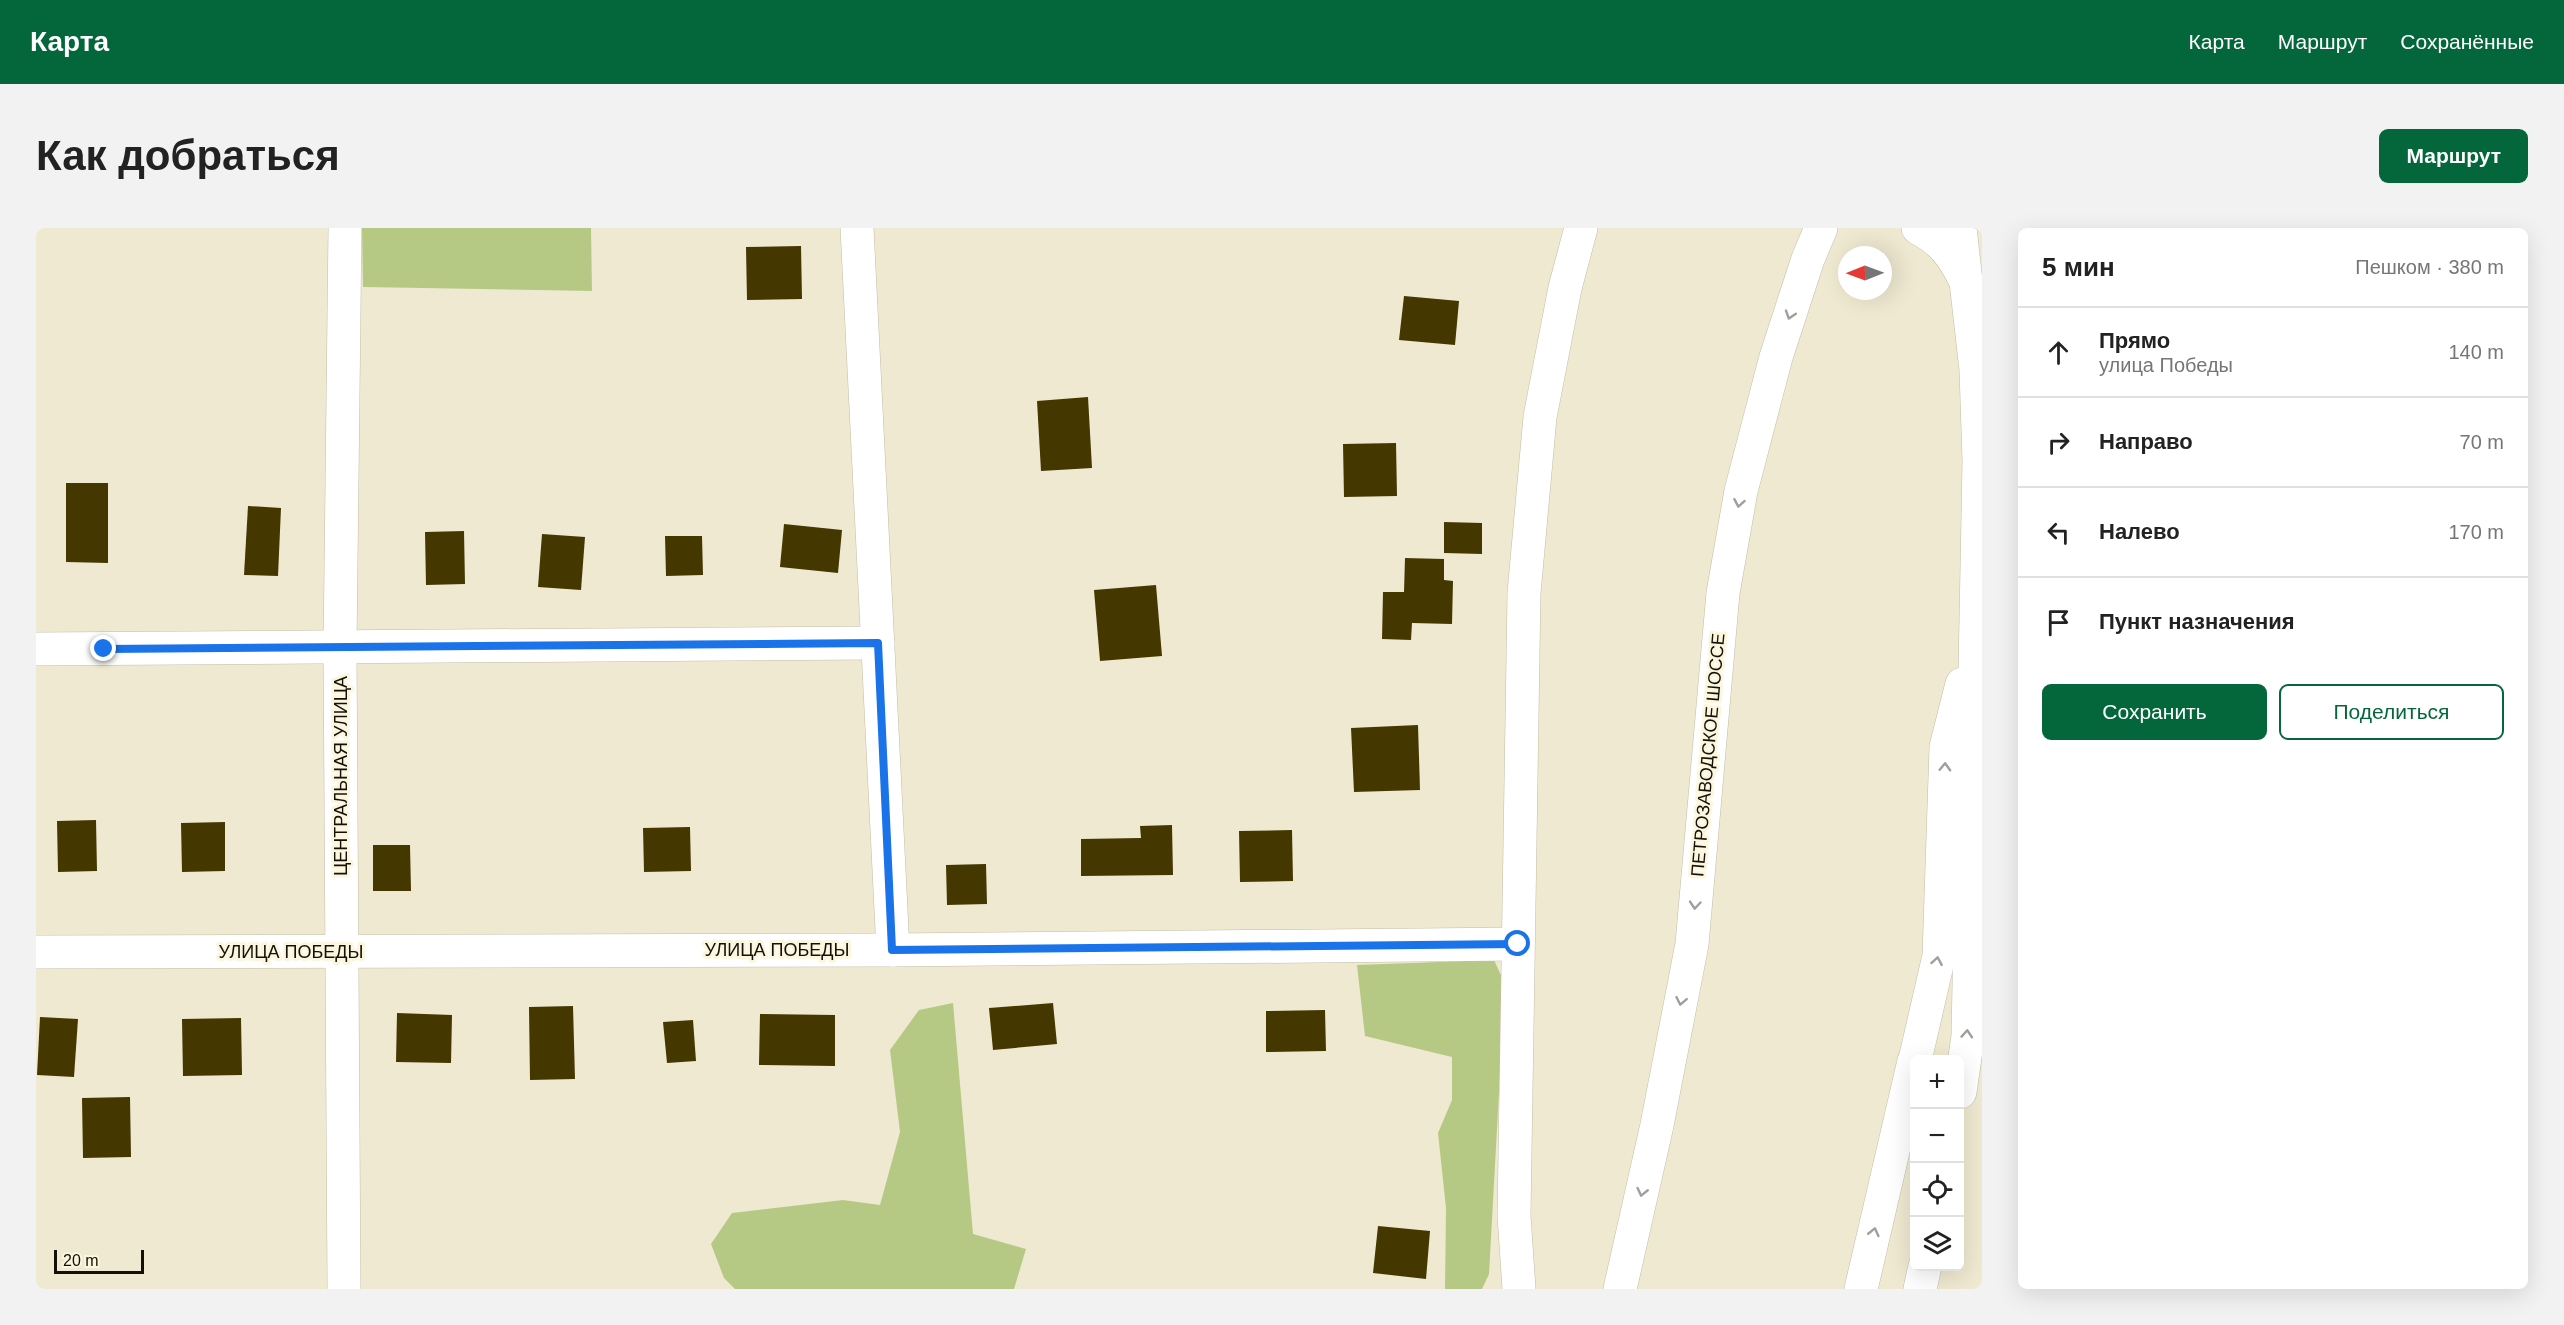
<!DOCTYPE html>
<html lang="ru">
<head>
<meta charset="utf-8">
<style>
	:root { --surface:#fff; --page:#f2f2f2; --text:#222; --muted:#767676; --line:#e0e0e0; --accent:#04673b }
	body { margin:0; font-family:Helvetica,sans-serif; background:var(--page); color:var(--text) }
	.controls { position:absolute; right:18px; bottom:18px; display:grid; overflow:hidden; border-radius:9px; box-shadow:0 6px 24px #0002 }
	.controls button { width:54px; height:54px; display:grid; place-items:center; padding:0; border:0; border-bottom:2px solid var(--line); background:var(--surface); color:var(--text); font:30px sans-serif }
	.compass { position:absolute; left:1802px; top:18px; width:54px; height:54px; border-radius:50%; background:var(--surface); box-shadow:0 6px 24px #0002; rotate:269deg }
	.scale { position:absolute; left:18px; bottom:15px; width:90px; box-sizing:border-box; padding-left:6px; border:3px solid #121008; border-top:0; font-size:16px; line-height:21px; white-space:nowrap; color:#121008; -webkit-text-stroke:4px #fcf6de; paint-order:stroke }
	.stop { position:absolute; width:18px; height:18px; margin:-14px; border:4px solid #1a73e8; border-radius:50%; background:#fff }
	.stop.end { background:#1a73e8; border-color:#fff; box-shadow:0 2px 6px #0008 }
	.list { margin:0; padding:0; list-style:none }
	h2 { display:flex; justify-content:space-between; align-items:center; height:78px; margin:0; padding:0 24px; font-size:26px }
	h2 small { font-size:20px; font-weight:400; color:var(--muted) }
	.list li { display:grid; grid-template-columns:39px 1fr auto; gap:18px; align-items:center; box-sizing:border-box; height:90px; padding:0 24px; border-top:2px solid var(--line) }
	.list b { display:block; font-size:22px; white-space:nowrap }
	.list p { margin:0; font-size:20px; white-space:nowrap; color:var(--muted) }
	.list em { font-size:20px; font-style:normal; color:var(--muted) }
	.actions { display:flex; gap:12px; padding:18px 24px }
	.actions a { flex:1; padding:14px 0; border:2px solid var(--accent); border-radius:9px; text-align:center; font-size:21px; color:var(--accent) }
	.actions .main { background:var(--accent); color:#fff }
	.icon { flex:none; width:33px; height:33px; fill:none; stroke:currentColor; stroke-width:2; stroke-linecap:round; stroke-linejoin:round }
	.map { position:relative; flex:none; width:1946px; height:1061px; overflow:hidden; border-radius:9px }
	header { display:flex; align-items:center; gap:36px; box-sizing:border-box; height:84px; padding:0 30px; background:var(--accent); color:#fff }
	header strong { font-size:28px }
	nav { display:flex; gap:33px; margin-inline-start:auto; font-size:21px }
	.intro { display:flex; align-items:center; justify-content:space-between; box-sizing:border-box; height:144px; padding:0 36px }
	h1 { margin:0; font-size:42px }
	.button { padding:15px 27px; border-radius:9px; background:var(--accent); color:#fff; font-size:21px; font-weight:700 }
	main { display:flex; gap:36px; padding:0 36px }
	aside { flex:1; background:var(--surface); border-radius:9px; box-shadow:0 6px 24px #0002 }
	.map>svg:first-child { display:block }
	.green { fill:#b6c984 }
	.building { fill:#443700 }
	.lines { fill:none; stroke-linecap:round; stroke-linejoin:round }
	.minor-casing { stroke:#c3bda6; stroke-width:34 }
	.major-casing { stroke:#c3bda6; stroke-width:34 }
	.minor { stroke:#fff; stroke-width:33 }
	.major { stroke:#fff; stroke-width:33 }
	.oneway { stroke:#a09f9c }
	.route { stroke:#1a73e8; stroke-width:8 }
	.labels { text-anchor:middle; stroke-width:6; stroke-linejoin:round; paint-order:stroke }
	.street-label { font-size:18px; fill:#121008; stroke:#fcf6de }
</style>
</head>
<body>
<header>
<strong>Карта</strong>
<nav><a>Карта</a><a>Маршрут</a><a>Сохранённые</a></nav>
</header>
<div class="intro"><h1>Как добраться</h1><a class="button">Маршрут</a></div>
<main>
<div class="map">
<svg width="1946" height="1061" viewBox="0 0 1946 1061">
	<rect width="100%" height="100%" fill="#efe9d1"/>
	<g class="green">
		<path d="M326,0H555L556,63L327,59Z"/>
		<path d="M1458,732L1469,756L1453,1046L1446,1061H1409L1410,980L1402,905L1416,872V829L1329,808L1321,737Z"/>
		<path d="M917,775L937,1006L990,1021L978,1061H699L688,1050L675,1016L696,985L807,972L844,977L864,904L854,822L883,782Z"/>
	</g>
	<g class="building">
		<path d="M765,18L766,71L711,72L710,19Z"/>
		<path d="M1368,68L1423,73L1419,117L1363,112Z"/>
		<path d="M1052,169L1056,240L1005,243L1001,173Z"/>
		<path d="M1360,215L1361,268L1308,269L1307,216Z"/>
		<path d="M30,255H72V335L30,334Z"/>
		<path d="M212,278L245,280L242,348L208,347Z"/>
		<path d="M1408,294L1446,295V326L1408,325Z"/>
		<path d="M748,296L806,302L802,345L744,339Z"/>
		<path d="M428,303L429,356L390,357L389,304Z"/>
		<path d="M506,306L549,309L545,362L502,359Z"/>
		<path d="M629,308H666L667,347L630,348Z"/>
		<path d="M1369,330L1408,331V352L1417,353L1416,396L1376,395L1375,412L1346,411L1347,364H1368Z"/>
		<path d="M1120,357L1126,428L1064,433L1058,362Z"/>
		<path d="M1382,497L1384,562L1318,564L1315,500Z"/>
		<path d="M60,592L61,643L22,644L21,593Z"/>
		<path d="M189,594V643L146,644L145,595Z"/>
		<path d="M1136,597L1137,647L1045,648V611L1105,610L1104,598Z"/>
		<path d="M654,599L655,643L608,644L607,600Z"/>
		<path d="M1256,602L1257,653L1204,654L1203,603Z"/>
		<path d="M337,617H374L375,663H337Z"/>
		<path d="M950,636L951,676L911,677L910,637Z"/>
		<path d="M1017,775L1021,816L957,822L953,780Z"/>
		<path d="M537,778L539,851L494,852L493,779Z"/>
		<path d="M1289,782L1290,823L1230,824V783Z"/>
		<path d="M361,785L416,787L415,835L360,834Z"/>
		<path d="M724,786L799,787V838L723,837Z"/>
		<path d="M4,789L42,791L38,849L1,847Z"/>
		<path d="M205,790L206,847L147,848L146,791Z"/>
		<path d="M657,792L660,833L631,835L627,794Z"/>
		<path d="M94,869L95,929L47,930L46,870Z"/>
		<path d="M1342,998L1394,1003L1390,1051L1337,1045Z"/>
	</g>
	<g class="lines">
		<g class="minor-casing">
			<g id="minor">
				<path d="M821,0L857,722"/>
				<path d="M0,421L842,415"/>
				<path d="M0,724L857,722L1482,716"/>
				<path d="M308,1061L304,421L309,0"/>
				<path d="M1483,1061L1478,988L1488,365L1504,189L1529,60L1545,0"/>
			</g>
		</g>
		<g class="major-casing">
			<g id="major">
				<path d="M1882,0C1905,12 1917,27 1928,50"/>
				<path d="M1879,832L1903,728L1910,519L1926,456"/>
				<path d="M1924,864L1932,808L1943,234L1940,142L1924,0"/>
				<path d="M1584,1061L1621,897L1656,716L1687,365L1705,263L1740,129L1772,31L1785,0"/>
				<path d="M1825,1061L1878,833"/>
				<path d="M1884,1061L1889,1038"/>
			</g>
		</g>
		<use href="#minor" class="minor"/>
		<use href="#major" class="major"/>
	</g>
	<defs><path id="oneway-chevron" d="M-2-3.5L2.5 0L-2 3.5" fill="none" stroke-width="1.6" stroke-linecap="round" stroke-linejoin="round" transform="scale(1.5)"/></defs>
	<g class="oneway">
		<use href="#oneway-chevron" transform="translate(1754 87) rotate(108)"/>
		<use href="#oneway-chevron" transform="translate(1703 275) rotate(100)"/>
		<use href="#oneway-chevron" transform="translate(1909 539) rotate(-88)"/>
		<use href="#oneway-chevron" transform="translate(1659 677) rotate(95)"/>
		<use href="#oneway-chevron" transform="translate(1901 733) rotate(-80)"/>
		<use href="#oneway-chevron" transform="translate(1645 773) rotate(101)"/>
		<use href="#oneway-chevron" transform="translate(1931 806) rotate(-86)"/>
		<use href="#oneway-chevron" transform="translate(1606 964) rotate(103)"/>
		<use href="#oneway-chevron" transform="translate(1838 1004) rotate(-77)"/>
	</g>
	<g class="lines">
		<path class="route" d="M68,421L842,415L856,722L1482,716"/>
	</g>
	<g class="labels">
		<g class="street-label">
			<text transform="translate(1672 527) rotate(-85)" y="6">ПЕТРОЗАВОДСКОЕ ШОССЕ</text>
			<text transform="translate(305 548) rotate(-90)" y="6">ЦЕНТРАЛЬНАЯ УЛИЦА</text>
			<text x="741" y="728">УЛИЦА ПОБЕДЫ</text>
			<text x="255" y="730">УЛИЦА ПОБЕДЫ</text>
		</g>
	</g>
</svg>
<div class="controls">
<button>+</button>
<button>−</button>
<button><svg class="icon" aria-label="locate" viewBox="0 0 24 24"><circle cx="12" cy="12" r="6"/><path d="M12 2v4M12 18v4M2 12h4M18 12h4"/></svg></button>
<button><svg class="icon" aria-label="layers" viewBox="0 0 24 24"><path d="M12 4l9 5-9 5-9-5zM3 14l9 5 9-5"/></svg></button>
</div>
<svg class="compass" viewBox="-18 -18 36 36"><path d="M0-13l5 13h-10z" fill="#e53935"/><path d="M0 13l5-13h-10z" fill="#767676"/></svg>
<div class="scale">20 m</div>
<div class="stop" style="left:1482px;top:716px"></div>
<div class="stop end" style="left:68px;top:421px"></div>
</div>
<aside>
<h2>5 мин<small>Пешком · 380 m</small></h2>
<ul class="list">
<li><svg class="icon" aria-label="ahead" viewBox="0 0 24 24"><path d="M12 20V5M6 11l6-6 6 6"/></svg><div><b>Прямо</b><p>улица Победы</p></div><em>140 m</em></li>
<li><svg class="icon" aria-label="right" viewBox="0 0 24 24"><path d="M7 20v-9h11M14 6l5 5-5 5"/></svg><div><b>Направо</b></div><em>70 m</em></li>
<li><svg class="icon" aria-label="left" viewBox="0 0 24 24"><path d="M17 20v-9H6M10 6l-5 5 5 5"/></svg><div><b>Налево</b></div><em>170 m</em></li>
<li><svg class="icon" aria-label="arrive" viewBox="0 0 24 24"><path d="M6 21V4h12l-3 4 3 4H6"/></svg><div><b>Пункт назначения</b></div></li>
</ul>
<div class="actions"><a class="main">Сохранить</a><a>Поделиться</a></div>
</aside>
</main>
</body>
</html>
